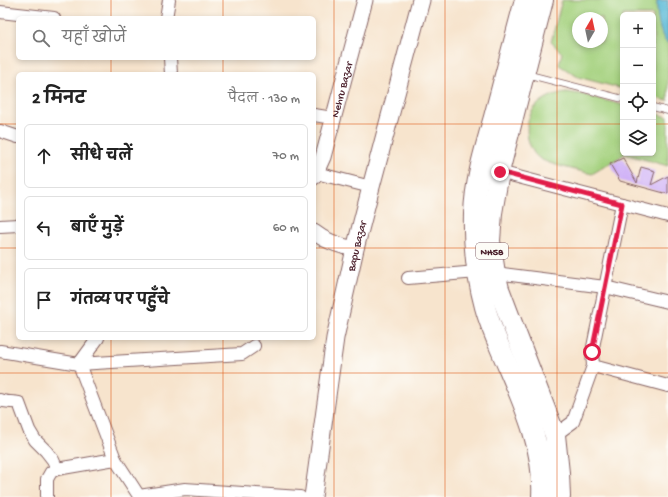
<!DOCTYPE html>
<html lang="hi">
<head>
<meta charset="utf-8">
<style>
	:root { --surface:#fff; --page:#f2f2f2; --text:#222; --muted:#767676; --line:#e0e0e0 }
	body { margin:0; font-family:"Gochi Hand","Playpen Sans Deva",sans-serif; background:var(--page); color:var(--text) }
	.controls { position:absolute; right:12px; top:12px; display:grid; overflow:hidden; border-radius:6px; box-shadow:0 2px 6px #0003 }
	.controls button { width:36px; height:36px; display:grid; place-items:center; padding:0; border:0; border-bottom:1px solid var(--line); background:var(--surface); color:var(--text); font:20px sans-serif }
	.compass { position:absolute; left:572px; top:12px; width:36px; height:36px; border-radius:50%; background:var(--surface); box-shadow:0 2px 6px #0003; rotate:9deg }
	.stop { position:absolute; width:12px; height:12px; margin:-9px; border:3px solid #e11d48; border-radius:50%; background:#fff }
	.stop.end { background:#e11d48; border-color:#fff; box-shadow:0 1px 4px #0008 }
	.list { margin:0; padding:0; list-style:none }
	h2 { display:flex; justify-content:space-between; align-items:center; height:52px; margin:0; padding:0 16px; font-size:17px }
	h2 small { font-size:13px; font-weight:400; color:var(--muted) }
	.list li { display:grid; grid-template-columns:26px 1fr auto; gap:12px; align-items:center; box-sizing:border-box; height:64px; margin:0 8px 8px; padding:0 8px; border:1px solid var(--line); border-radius:6px }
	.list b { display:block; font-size:15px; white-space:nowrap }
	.list em { font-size:13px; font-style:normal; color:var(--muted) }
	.icon { flex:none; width:22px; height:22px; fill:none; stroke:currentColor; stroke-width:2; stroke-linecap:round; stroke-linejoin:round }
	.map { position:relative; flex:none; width:668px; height:497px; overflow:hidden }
	.search { position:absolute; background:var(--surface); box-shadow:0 2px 6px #0003; left:16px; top:16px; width:300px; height:44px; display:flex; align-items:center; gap:10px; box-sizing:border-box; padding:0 14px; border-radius:6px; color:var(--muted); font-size:15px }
	.panel { position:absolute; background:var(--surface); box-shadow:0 2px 6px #0003; left:16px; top:72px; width:300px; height:268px; border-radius:6px }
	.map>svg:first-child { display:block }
	.green { fill:#a4d17e; stroke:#777854; fill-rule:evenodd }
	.water { fill:#58b9d7; stroke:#516c81 }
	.building { fill:#d0b2f7 }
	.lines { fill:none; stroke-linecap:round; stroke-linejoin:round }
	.service-casing { stroke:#876464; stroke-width:8 }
	.minor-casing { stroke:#876464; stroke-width:14 }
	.tertiary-casing { stroke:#876464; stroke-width:17 }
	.secondary-casing { stroke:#876464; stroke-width:19 }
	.trunk-casing { stroke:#876464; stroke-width:22 }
	.service { stroke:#fff; stroke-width:6 }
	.minor { stroke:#fff; stroke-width:12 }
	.tertiary { stroke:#fff; stroke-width:15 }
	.secondary { stroke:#fff; stroke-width:17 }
	.trunk { stroke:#fff; stroke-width:20 }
	.route { stroke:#e11d48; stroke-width:5 }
	.grid { fill:none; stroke:#e0560e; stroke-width:1; stroke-opacity:0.55 }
	.labels { text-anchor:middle; stroke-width:4; stroke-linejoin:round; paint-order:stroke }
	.shield { fill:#fdfcf7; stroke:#806168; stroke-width:1 }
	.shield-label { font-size:10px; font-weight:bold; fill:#4a1f2b }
	.street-label { font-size:11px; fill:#4a1f2b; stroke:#fdfcf7 }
</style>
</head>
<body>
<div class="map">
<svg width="668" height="497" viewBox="0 0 668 497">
	<rect width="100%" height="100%" fill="#fdfcf7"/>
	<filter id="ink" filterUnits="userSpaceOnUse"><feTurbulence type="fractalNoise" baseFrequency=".025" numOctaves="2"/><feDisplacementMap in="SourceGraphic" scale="8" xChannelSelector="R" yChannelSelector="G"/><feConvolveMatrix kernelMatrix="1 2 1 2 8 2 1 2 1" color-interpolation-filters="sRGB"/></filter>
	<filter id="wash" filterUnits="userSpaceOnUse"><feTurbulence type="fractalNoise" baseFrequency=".012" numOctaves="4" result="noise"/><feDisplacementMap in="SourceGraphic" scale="16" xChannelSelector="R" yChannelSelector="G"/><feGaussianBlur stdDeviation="0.9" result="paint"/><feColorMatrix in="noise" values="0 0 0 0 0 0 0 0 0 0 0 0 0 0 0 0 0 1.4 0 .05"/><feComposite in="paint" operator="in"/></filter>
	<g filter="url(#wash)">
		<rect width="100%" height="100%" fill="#f7e4cd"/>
		<g class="green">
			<path d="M562,0H668V101L653,97V15H623V89L578,77L559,65L562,53L551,42ZM578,18H602V42H578Z"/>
			<path d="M566,92L580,94L623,105V153H653V113L668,117V166L625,154L592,174C581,171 546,164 539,158C533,154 530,146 528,139C523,112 540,96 566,92Z"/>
		</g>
		<path class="water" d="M657,0H668V44C659,36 656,12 657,0Z"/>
		<g id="blocks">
			<path class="building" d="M623,158L637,183L641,167L655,171L651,185L668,176V194L620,181L610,164Z"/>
		</g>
	</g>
	<g filter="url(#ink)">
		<use href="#blocks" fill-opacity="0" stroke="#876464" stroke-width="1"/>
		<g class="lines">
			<g class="service-casing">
				<g id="service">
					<path d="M526,74L623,99"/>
					<path d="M653,107L668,111"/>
				</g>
			</g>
			<g class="minor-casing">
				<g id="minor">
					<path d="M0,12L54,18"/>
					<path d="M166,18L169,0"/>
					<path d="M170,58L171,74"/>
					<path d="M314,115L333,118"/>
					<path d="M0,131L18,137"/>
					<path d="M499,172L668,216"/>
					<path d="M316,173L371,187"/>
					<path d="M0,226L18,225"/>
					<path d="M495,273L605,287L668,302"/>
					<path d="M408,278L477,272"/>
					<path d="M98,338L79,364L242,354L254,346"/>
					<path d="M0,351L79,364L115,459L139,496L185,489L300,497"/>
					<path d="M593,366L668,386"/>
					<path d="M0,400C6,403 13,401 19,403L29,430L35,440L46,451L53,460L57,469"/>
					<path d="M555,435L573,422L593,366L592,352L622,204"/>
					<path d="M47,497V479L51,472L57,469L115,459"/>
				</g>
			</g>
			<g class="tertiary-casing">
				<g id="tertiary">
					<path id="s1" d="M314,177L323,157L365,0"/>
					<path d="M314,232C326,242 340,246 355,249"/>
				</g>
			</g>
			<g class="secondary-casing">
				<g id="secondary">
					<path id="s2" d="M313,497L335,338L355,249L371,187L421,0"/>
				</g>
			</g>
			<g class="trunk-casing">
				<g id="trunk">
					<path d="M525,0C515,39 504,78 494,117C485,149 475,181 474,214C473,246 477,277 485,307C489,322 495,336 501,350C520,396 545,445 542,497"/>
					<path d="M543,0L499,172L492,213L490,241L495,273L499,289L510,318L555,435L559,473L560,497"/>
				</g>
			</g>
			<use href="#service" class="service"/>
			<use href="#minor" class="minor"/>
			<use href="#tertiary" class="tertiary"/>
			<use href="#secondary" class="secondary"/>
			<use href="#trunk" class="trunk"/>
		</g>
	</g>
	<g class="lines" filter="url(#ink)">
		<path class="route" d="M500,172L622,204L592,352"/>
	</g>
	<path class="grid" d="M111,0V18M223,0V18M334,0V497M445,0V497M557,0V497M111,58V74M223,58V74M0,124H18M314,124H623M653,124H668M0,248H18M314,248H668M111,338V497M223,338V497M0,373H668"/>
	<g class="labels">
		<rect class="shield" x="476" y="243" width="32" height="16" rx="3"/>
		<g class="shield-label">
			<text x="492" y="255">NH58</text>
		</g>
		<g class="street-label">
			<text dy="4" stroke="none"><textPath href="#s1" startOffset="92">Nehru Bazar</textPath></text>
			<text dy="4" stroke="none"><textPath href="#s2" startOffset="255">Bapu Bazar</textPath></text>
		</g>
	</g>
</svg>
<div class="controls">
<button>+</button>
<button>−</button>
<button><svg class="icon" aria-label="locate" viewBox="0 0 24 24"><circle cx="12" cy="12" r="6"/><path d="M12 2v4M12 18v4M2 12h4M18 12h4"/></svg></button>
<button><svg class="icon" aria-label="layers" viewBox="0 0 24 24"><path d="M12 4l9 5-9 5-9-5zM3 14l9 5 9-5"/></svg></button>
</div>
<svg class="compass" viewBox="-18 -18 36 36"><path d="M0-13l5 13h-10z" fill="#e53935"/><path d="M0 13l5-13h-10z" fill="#767676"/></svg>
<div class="stop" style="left:592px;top:352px"></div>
<div class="stop end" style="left:500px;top:172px"></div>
<div class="search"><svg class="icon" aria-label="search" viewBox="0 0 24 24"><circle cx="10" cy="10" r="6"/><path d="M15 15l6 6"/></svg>यहाँ खोजें</div>
<section class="panel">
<h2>2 मिनट<small>पैदल · 130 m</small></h2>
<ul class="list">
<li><svg class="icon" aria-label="ahead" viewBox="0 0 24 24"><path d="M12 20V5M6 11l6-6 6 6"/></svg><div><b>सीधे चलें</b></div><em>70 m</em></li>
<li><svg class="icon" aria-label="left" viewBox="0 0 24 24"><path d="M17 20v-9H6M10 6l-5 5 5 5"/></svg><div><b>बाएँ मुड़ें</b></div><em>60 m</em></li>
<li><svg class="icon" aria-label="arrive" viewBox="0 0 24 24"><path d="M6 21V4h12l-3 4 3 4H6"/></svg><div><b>गंतव्य पर पहुँचे</b></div></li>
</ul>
</section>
</div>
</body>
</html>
